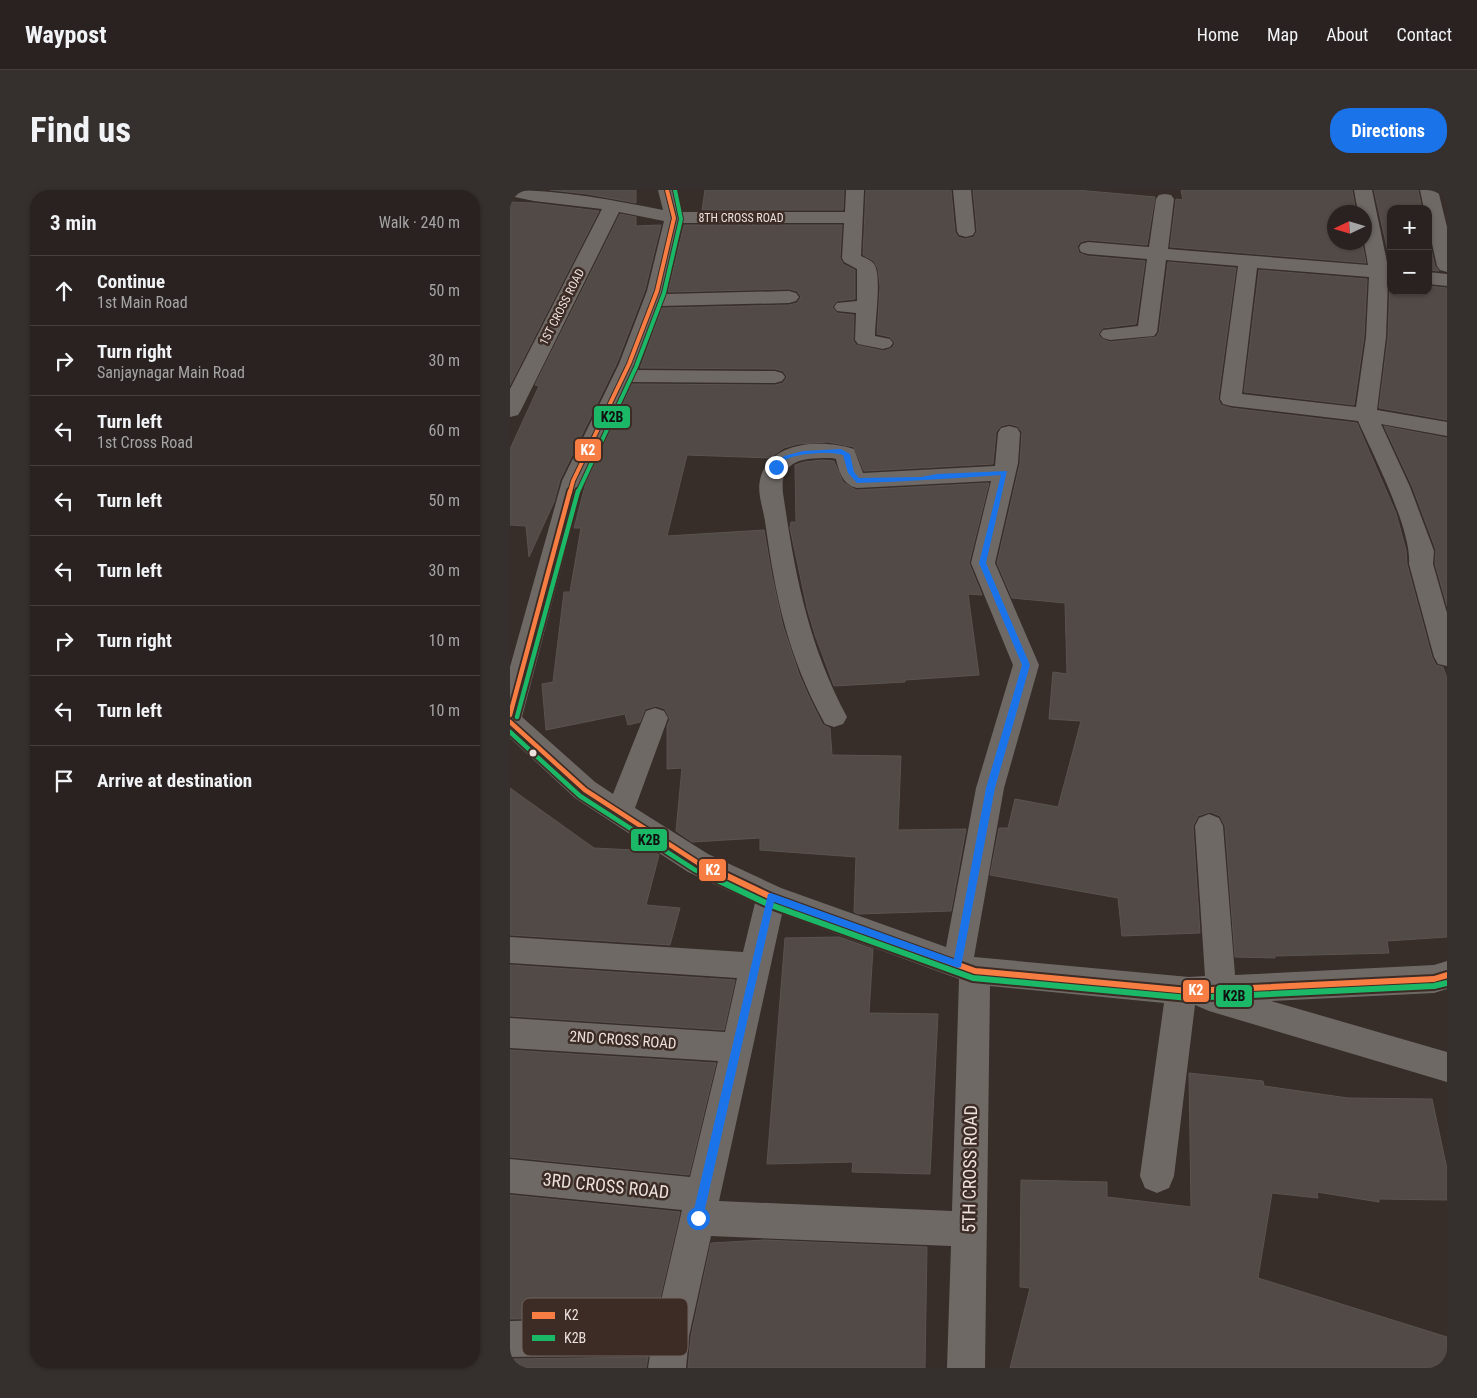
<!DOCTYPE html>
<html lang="en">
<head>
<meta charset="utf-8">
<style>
	:root { --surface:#292220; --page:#352f2d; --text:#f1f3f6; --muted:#a5a4a5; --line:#453f3e; --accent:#1a73e8 }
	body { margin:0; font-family:"Roboto Condensed",sans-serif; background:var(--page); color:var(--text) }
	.controls { position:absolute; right:15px; top:15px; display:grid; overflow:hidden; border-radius:10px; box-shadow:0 1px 4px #0004 }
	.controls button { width:45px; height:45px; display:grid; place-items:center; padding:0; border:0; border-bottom:1px solid var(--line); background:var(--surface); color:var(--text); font:25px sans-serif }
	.compass { position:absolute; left:817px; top:15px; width:45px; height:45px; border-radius:50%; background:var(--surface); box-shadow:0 1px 4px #0004; rotate:266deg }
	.stop { position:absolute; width:15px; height:15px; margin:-11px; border:4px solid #1a73e8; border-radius:50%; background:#fff }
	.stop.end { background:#1a73e8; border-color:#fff; box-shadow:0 1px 5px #0008 }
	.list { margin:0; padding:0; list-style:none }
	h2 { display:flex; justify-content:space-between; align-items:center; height:65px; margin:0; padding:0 20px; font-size:21px }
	h2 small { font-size:16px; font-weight:400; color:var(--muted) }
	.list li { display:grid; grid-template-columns:32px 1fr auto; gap:15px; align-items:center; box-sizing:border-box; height:70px; padding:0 20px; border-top:1px solid var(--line) }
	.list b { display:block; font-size:19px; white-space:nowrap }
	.list p { margin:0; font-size:16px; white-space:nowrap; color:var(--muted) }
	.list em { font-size:16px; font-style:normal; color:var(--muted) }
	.icon { flex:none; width:28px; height:28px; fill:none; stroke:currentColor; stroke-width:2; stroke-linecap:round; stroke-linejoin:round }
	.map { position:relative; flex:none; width:937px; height:1178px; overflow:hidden; border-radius:20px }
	header { display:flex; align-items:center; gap:30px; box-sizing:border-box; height:70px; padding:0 25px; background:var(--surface); border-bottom:1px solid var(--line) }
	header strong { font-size:24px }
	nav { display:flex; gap:28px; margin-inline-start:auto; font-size:18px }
	.intro { display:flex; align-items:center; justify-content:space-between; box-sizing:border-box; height:120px; padding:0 30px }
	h1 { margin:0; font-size:35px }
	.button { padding:12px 22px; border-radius:20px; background:var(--accent); color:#fff; font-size:18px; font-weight:700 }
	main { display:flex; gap:30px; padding:0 30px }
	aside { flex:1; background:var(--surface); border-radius:20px; box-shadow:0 1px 4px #0004 }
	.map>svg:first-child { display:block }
	.building { fill:#514a46; stroke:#5a534f }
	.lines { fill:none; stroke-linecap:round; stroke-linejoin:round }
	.minor { fill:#6f6966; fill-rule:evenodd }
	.bus-1-far2-casing { stroke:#3c2c25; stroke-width:6 }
	.bus-1-far1-casing { stroke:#3c2c25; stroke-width:8 }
	.bus-1-casing { stroke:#3c2c25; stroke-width:10 }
	.bus-2-far2-casing { stroke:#3c2c25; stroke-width:6 }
	.bus-2-far1-casing { stroke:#3c2c25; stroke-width:8 }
	.bus-2-casing { stroke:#3c2c25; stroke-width:10 }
	.bus-1-far2 { stroke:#f77d43; stroke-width:4 }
	.bus-1-far1 { stroke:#f77d43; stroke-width:4.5 }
	.bus-1 { stroke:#f77d43; stroke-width:6 }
	.bus-2-far2 { stroke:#1ab867; stroke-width:4 }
	.bus-2-far1 { stroke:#1ab867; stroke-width:4.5 }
	.bus-2 { stroke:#1ab867; stroke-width:6 }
	.route { fill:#1a73e8 }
	.bus-dot { fill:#ece1dd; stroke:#3c2c25; stroke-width:2 }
	.labels { text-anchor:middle; stroke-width:5; stroke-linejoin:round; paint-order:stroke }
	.far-street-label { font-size:12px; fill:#ece1dd; stroke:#3c2c25 }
	.street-label { font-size:15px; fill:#ece1dd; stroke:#3c2c25 }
	.near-street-label { font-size:18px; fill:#ece1dd; stroke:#3c2c25 }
	.key { fill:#3c2c25; stroke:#71625c; stroke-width:1 }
	.key-label { font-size:14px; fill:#ece1dd }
	.line-badge { stroke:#3c2c25; stroke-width:2 }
	.badge-label { font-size:14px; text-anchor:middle; font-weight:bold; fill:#fff }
	.pale-badge-label { font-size:14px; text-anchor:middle; font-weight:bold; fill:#111 }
</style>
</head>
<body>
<header>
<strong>Waypost</strong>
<nav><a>Home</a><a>Map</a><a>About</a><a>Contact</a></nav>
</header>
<div class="intro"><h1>Find us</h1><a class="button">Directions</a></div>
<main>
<aside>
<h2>3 min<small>Walk · 240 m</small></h2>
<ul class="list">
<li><svg class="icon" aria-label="ahead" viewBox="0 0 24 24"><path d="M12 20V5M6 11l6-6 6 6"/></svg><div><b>Continue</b><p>1st Main Road</p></div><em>50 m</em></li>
<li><svg class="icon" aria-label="right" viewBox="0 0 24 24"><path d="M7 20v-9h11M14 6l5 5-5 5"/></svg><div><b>Turn right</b><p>Sanjaynagar Main Road</p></div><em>30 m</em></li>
<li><svg class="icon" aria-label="left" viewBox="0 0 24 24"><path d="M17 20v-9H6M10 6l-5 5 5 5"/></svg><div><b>Turn left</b><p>1st Cross Road</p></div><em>60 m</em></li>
<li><svg class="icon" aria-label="left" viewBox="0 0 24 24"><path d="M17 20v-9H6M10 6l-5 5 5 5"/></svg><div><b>Turn left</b></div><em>50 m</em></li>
<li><svg class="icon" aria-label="left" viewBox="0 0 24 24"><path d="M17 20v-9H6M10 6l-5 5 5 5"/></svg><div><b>Turn left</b></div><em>30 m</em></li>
<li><svg class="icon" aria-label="right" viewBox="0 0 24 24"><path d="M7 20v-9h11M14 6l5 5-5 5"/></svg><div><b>Turn right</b></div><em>10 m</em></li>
<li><svg class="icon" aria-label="left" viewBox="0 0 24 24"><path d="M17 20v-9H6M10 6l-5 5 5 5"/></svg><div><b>Turn left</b></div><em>10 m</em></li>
<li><svg class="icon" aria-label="arrive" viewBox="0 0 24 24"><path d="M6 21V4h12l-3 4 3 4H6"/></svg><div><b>Arrive at destination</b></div></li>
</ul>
</aside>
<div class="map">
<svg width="937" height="1178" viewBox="0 0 937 1178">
	<rect width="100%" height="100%" fill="#372e2a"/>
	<g class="building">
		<path d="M40,0H126V13L77,4Z"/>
		<path d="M195,0H334L333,20H192Z"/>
		<path d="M356,0H441L445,42L448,47L455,49L464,47L467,41L463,0H567L645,7L637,55L578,50L570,52L567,57L569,63L577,66L635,71L626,134L593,138L588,144L592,149L600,152L646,147L649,142L658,72L726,78L708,209L711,215L721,218L847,233L886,323L896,360L897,374L922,467L926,475L933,477L937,488V747L877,751L879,763L765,766V768L725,767L715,636L710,626L700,622L688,626L683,636L690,743L612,746L608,708L480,685L489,638H498L505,609L548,617L571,531L539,529L543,482L557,484L555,413L502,408L487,373L510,273L512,242L507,236L499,234L491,236L486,242L483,274L354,281L344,257L318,252L288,254L274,258L260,268L177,265L157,346L254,340L262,386L273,436L289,484L300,509L313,535L320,538L322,565L391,566L388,640L456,639L441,721L348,724L344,722L346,667L250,660V648L182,652L166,641L172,578L157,579V536L160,529L155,519L146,516L135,519L130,532L118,535L115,524L36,540L32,494L43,492L54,402H60L71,338H64L76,292L122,194L265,195L273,193L277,187L273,181L265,179L130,178L152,118L279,115L287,113L291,107L287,101L279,99L158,102L174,35H332L330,68L333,74L345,80V109L327,111L322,117L327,123L344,125L343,150L346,155L374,161L382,158L385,153L380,147L367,144L370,97L368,79L364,71L353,65Z"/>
		<path d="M671,0H842L846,22H824V52H852L856,73L660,57L666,9L673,10Z"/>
		<path d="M864,0H908L912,19H881V75Z"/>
		<path d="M0,12L23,13L89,21L0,195Z"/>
		<path d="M110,24L126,27V36L151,35L135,100L107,173L50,290L44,312L19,367L16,336L0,335V259L29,196L25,195Z"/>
		<path d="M918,46L925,76L929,81L918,80Z"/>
		<path d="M749,80L857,89L854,147L844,215L734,202Z"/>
		<path d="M880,91L881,101H918V96L937,98V230L869,218L878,147Z"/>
		<path d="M874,236L937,248V416L925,374L926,360L902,296Z"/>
		<path d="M312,270L324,271L333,292L346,300L479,293L459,373L472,405L458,404L469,485L395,490V492L324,496L305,445L297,418L280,338L281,332H286L285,275L294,272Z"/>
		<path d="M0,598L84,658L143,661L149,665L136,715L170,718L160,755L0,745Z"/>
		<path d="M329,747L363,759L359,823L428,824L420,984L342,982L343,972L257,974L275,748Z"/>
		<path d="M0,775L225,790L214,840L0,826Z"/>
		<path d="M0,860L206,873L179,985L0,967Z"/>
		<path d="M679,883L753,891L754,896L838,908L922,909L937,979V1010L869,1009V1012L807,1002L808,1008L762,1003L748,1088L937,1147V1178H500L520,1098L510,1097L511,990L597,992V1007L681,1017Z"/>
		<path d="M0,1005L170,1022L146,1126L0,1129Z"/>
		<path d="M254,1050L417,1057L415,1178H178L181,1146L201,1053Z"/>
		<path d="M138,1167L136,1178H0V1169Z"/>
	</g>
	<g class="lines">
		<g class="minor">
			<path d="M0,0C51,0 103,10 153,20L148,0H166L172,22H335L336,0H354L351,66C355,68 361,70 364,74C372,85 365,130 365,146L380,149L383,153L380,157L373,159L348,154L345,150L346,123L327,121L324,117L327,113L347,111V79L334,72L332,68L334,33H172L156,104L279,101L286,103L289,107L286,111L279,113L151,116L127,180L265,181L272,183L275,187L272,191L265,193L121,192L74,291L12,527L85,592L103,604L136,521L145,518L154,521L158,528L125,618L198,664L271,698L436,757L466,598L503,475L461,373L481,291L347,298C333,295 329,282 326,269L322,268C295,268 269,268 273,303C285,385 298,454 337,527L333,534L324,537L315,534C277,464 266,409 255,331C253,318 247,303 250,290C258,250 314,249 344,259L353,283L485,276L488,243L491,238L499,236L507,238L510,243L508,273L485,373L529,475L494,598L464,767L679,787L695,786L685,636L689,628L699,624L709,628L713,636L725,785L924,775L937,771V799L924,803L761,811L937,862V892L699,821L685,815L664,986L659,998L647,1003L635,998L630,986L654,813L480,796L475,1178H437L441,1056L201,1046L179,1146L176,1178H138L140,1165L0,1167V1131L147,1128L172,1020L0,1003V969L180,987L208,871L0,858V828L215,842L227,788L0,773V747L233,762L245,713L178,682L65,608L0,548V477L52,291L109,174L137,101L154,31L109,22L11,220L8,225L0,227V199L92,19L24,11L0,6ZM272,724L449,789L442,1021L209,1011Z"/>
			<path d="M443,0H461L465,41L463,45L456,47L449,45L447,41Z"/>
			<path d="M844,0H862L878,77H881V89H878L876,147L867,220L937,232V246L871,234L900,297L924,361L923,374L937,423V476L928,474L924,467L899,374C902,340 863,264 848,231L721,216L713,214L710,209L728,76L656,70L647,142L644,146L600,150L593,148L590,144L593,140L628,136L637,69L578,64L571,62L569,58L571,54L578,52L639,57L646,9L649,5L655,4L661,5L664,9L658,59L858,75L854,52V22H848ZM747,78L859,87L856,147L846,217L732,204Z"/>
			<path d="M910,0H928L937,37V82L930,80L927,76L918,36V19H914Z"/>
			<path d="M918,82L937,84V96L918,94Z"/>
		</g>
		<g class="bus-1-far2-casing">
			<path id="bus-1-far2" d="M60,302L63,291L119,174L147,101L164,28L157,0"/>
		</g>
		<g class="bus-1-far1-casing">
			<g id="bus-1-far1">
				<path d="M0,525L60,301"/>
				<path d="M0,532L75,600L188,673L217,687"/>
			</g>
		</g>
		<g class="bus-1-casing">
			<path id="bus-1" d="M215,685L261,707L465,781L679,801L924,789L937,785"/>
		</g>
		<g class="bus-2-far2-casing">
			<path id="bus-2-far2" d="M68,302L126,177L154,103L171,29L165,0"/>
		</g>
		<g class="bus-2-far1-casing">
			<g id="bus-2-far1">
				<path d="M7,527L68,301"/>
				<path d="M0,542L70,606L185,680L199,687"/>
			</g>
		</g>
		<g class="bus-2-casing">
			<path id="bus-2" d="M197,685L258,714L463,788L679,808L924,796L937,793"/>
		</g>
		<use href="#bus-1-far2" class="bus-1-far2"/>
		<use href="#bus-1-far1" class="bus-1-far1"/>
		<use href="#bus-1" class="bus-1"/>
		<use href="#bus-2-far2" class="bus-2-far2"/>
		<use href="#bus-2-far1" class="bus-2-far1"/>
		<use href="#bus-2" class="bus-2"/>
	</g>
	<path class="route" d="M331,259L340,264L344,282L349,288L411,287L427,284L497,281L476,373L520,475L485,598L451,777L448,778L264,712L193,1028L191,1032L188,1033L184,1032L182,1028L258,704L261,703L444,769L476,598L512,475L469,373L491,285C443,288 395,292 347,293L338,283L333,265C323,261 287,263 277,269C274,271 271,276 269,279L263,277L274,266L293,261Z"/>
	<circle class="bus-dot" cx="23" cy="563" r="4.5"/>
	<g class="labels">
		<g class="far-street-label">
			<text x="231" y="32">8TH CROSS ROAD</text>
			<text transform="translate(52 117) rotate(-63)" y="4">1ST CROSS ROAD</text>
		</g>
		<g class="street-label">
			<text transform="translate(113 850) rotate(4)" y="5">2ND CROSS ROAD</text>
		</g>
		<g class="near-street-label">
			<text transform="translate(460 979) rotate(-89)" y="6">5TH CROSS ROAD</text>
			<text transform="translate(96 996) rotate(6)" y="6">3RD CROSS ROAD</text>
		</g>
	</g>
	<rect x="12" y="1108" width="166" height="58" rx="8" class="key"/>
	<rect x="22" y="1122" width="23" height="7" fill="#f77d43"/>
	<rect x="22" y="1145" width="23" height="6" fill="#1ab867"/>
	<g class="key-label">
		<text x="54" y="1130">K2</text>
		<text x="54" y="1153">K2B</text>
	</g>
	<g class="line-badge">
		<rect x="83" y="215" width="38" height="24" rx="5" fill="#1ab867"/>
		<rect x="64" y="248" width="28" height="24" rx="5" fill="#f77d43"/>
		<rect x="120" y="638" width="38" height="24" rx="5" fill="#1ab867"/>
		<rect x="188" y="668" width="29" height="24" rx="5" fill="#f77d43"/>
		<rect x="672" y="789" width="28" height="24" rx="5" fill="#f77d43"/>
		<rect x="705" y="794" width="38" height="24" rx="5" fill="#1ab867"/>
	</g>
	<g class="badge-label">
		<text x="78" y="265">K2</text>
		<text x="203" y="685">K2</text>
		<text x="686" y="805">K2</text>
	</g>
	<g class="pale-badge-label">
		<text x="102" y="232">K2B</text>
		<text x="139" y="655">K2B</text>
		<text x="724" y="811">K2B</text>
	</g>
</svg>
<div class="controls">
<button>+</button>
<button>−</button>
</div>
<svg class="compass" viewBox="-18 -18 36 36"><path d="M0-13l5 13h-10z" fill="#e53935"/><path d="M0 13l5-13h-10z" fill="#a5a4a5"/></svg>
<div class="stop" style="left:188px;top:1028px"></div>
<div class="stop end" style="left:266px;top:277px"></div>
</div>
</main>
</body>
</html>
